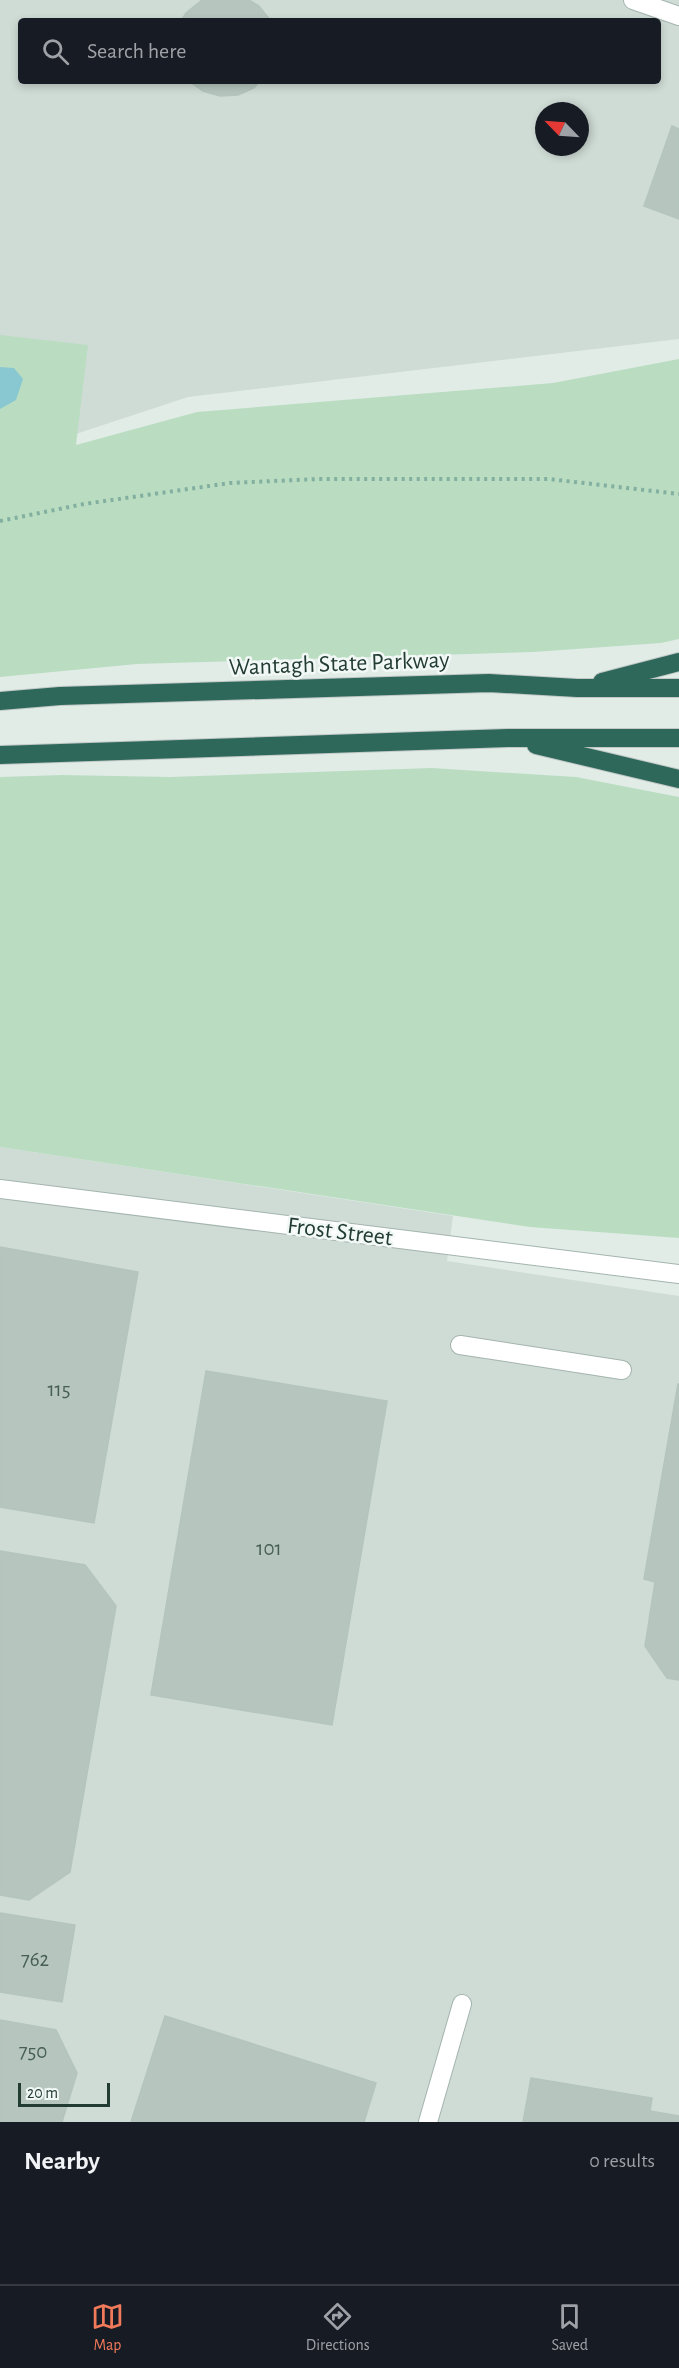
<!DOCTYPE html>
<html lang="en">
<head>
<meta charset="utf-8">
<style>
	:root { --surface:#171b24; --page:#20242c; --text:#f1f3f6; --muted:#9ea1a6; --line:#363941; --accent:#f17a5a }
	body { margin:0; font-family:"Alegreya Sans",sans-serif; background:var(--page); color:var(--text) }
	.compass { position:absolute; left:535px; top:102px; width:54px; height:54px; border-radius:50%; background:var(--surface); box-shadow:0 3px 9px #0003; rotate:295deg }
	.scale { position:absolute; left:18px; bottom:15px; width:92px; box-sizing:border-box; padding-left:6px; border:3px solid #223c34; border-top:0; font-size:16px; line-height:21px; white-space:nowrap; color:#223c34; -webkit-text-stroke:4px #f2f8f5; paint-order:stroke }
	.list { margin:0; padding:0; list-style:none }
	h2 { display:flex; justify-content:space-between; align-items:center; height:78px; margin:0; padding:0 24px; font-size:26px }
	h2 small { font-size:20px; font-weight:400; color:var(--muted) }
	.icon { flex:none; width:33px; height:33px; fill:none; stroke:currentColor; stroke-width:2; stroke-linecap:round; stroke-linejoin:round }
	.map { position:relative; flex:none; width:679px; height:2122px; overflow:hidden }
	.search { position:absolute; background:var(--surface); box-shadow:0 3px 9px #0003; left:18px; right:18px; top:18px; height:66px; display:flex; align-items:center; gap:15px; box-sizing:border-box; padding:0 21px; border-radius:6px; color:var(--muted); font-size:22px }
	.sheet { height:162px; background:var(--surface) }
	nav { display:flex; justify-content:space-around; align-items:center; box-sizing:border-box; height:84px; border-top:2px solid var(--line); background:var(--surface); font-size:16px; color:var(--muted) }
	nav a { display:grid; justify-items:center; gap:3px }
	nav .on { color:var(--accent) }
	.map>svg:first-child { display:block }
	.built { fill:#cfdbd5; fill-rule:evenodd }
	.green { fill:#baddc2 }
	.water { fill:#89c8d0 }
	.building { fill:#b6c6bf; stroke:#b4c5bd; stroke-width:1.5 }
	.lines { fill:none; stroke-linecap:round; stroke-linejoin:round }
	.lane-casing { stroke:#a4b4ae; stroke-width:20 }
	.street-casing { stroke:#a4b4ae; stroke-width:20 }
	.highway-casing { stroke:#c1c8c6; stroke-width:20 }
	.path { stroke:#82af9f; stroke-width:4; stroke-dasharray:3 4.5; stroke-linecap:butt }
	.lane { stroke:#fff; stroke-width:18 }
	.street { stroke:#fff; stroke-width:18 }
	.highway { stroke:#2e685a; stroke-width:18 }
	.labels { text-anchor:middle; stroke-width:5; stroke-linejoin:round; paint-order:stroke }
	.number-label { font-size:21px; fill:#475e57 }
	.street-label { font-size:24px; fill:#223c34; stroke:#f2f8f5 }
</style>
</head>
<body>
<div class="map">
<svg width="679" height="2122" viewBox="0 0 679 2122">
	<rect width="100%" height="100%" fill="#e1ece7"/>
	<g class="built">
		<path d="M0,0H679V339L188,397L0,459ZM21,21H658V81H21ZM544,111H580V147H544Z"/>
		<path d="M0,1147L453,1216L447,1261L679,1296V2122H0Z"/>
	</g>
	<g class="green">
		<path d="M0,335L88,345L76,445L197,412L553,383L679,359V639L661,643L534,652L137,664L0,677Z"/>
		<path d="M432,768L576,777L679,797V1238L530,1227L0,1147V777L62,775L170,777Z"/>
	</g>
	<path class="water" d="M0,367L14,368L23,379L16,400L0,409Z"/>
	<g class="building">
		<path d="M202,0H249L259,6L271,21H181L186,13Z"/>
		<path d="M189,81H260L254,88L238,95L220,96L203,91Z"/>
		<path d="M672,126L679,129V219L644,206Z"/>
		<path d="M0,1247L138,1272L94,1523L0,1507Z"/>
		<path d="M206,1371L387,1401L332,1725L151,1695Z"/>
		<path d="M678,1384H679V1680L667,1678L645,1646L655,1582L644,1579Z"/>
		<path d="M0,1551L85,1565L116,1606L70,1872L29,1900L0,1895Z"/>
		<path d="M0,1913L75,1925L62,2002L0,1992Z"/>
		<path d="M165,2016L376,2083L364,2122H131Z"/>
		<path d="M0,2020L56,2030L77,2073L62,2122H0Z"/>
		<path d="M531,2078L652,2098L650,2111L679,2116V2122H523Z"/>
	</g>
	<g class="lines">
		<g class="lane-casing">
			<g id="lane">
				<path d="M633,0L679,16"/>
				<path d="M460,1345L622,1370"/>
			</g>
		</g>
		<g class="street-casing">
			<g id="street">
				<path d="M0,1189L679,1274"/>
				<path d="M428,2122L462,2004"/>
			</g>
		</g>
		<g class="highway-casing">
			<g id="highway">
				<path d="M602,682L679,662"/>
				<path d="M0,701L60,696L489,683L577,688H679"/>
				<path d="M536,745L679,779"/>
				<path d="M0,755L508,738H679"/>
			</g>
		</g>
		<path class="path" d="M0,521L84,504L230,483L318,479H549L679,494"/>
		<use href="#lane" class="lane"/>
		<use href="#street" class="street"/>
		<use href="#highway" class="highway"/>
	</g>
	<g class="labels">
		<g class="number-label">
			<text x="59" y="1396">115</text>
			<text x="269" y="1555">101</text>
			<text x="35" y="1966">762</text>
			<text x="33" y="2058">750</text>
		</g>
		<g class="street-label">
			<text transform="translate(339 663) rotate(-2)" y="8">Wantagh State Parkway</text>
			<text transform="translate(340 1231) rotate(7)" y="8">Frost Street</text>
		</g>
	</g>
</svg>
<svg class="compass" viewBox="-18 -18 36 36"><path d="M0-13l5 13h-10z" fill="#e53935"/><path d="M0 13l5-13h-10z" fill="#9ea1a6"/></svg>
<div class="scale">20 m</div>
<div class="search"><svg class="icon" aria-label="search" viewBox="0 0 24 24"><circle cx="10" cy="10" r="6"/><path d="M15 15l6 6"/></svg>Search here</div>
</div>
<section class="sheet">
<h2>Nearby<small>0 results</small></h2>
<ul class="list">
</ul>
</section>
<nav>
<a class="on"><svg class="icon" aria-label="map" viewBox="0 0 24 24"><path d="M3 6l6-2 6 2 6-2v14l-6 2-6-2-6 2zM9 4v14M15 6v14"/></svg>Map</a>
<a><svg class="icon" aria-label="directions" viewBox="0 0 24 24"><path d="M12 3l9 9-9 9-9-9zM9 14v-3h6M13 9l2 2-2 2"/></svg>Directions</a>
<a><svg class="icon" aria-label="saved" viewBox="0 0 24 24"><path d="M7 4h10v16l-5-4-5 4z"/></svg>Saved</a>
</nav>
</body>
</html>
